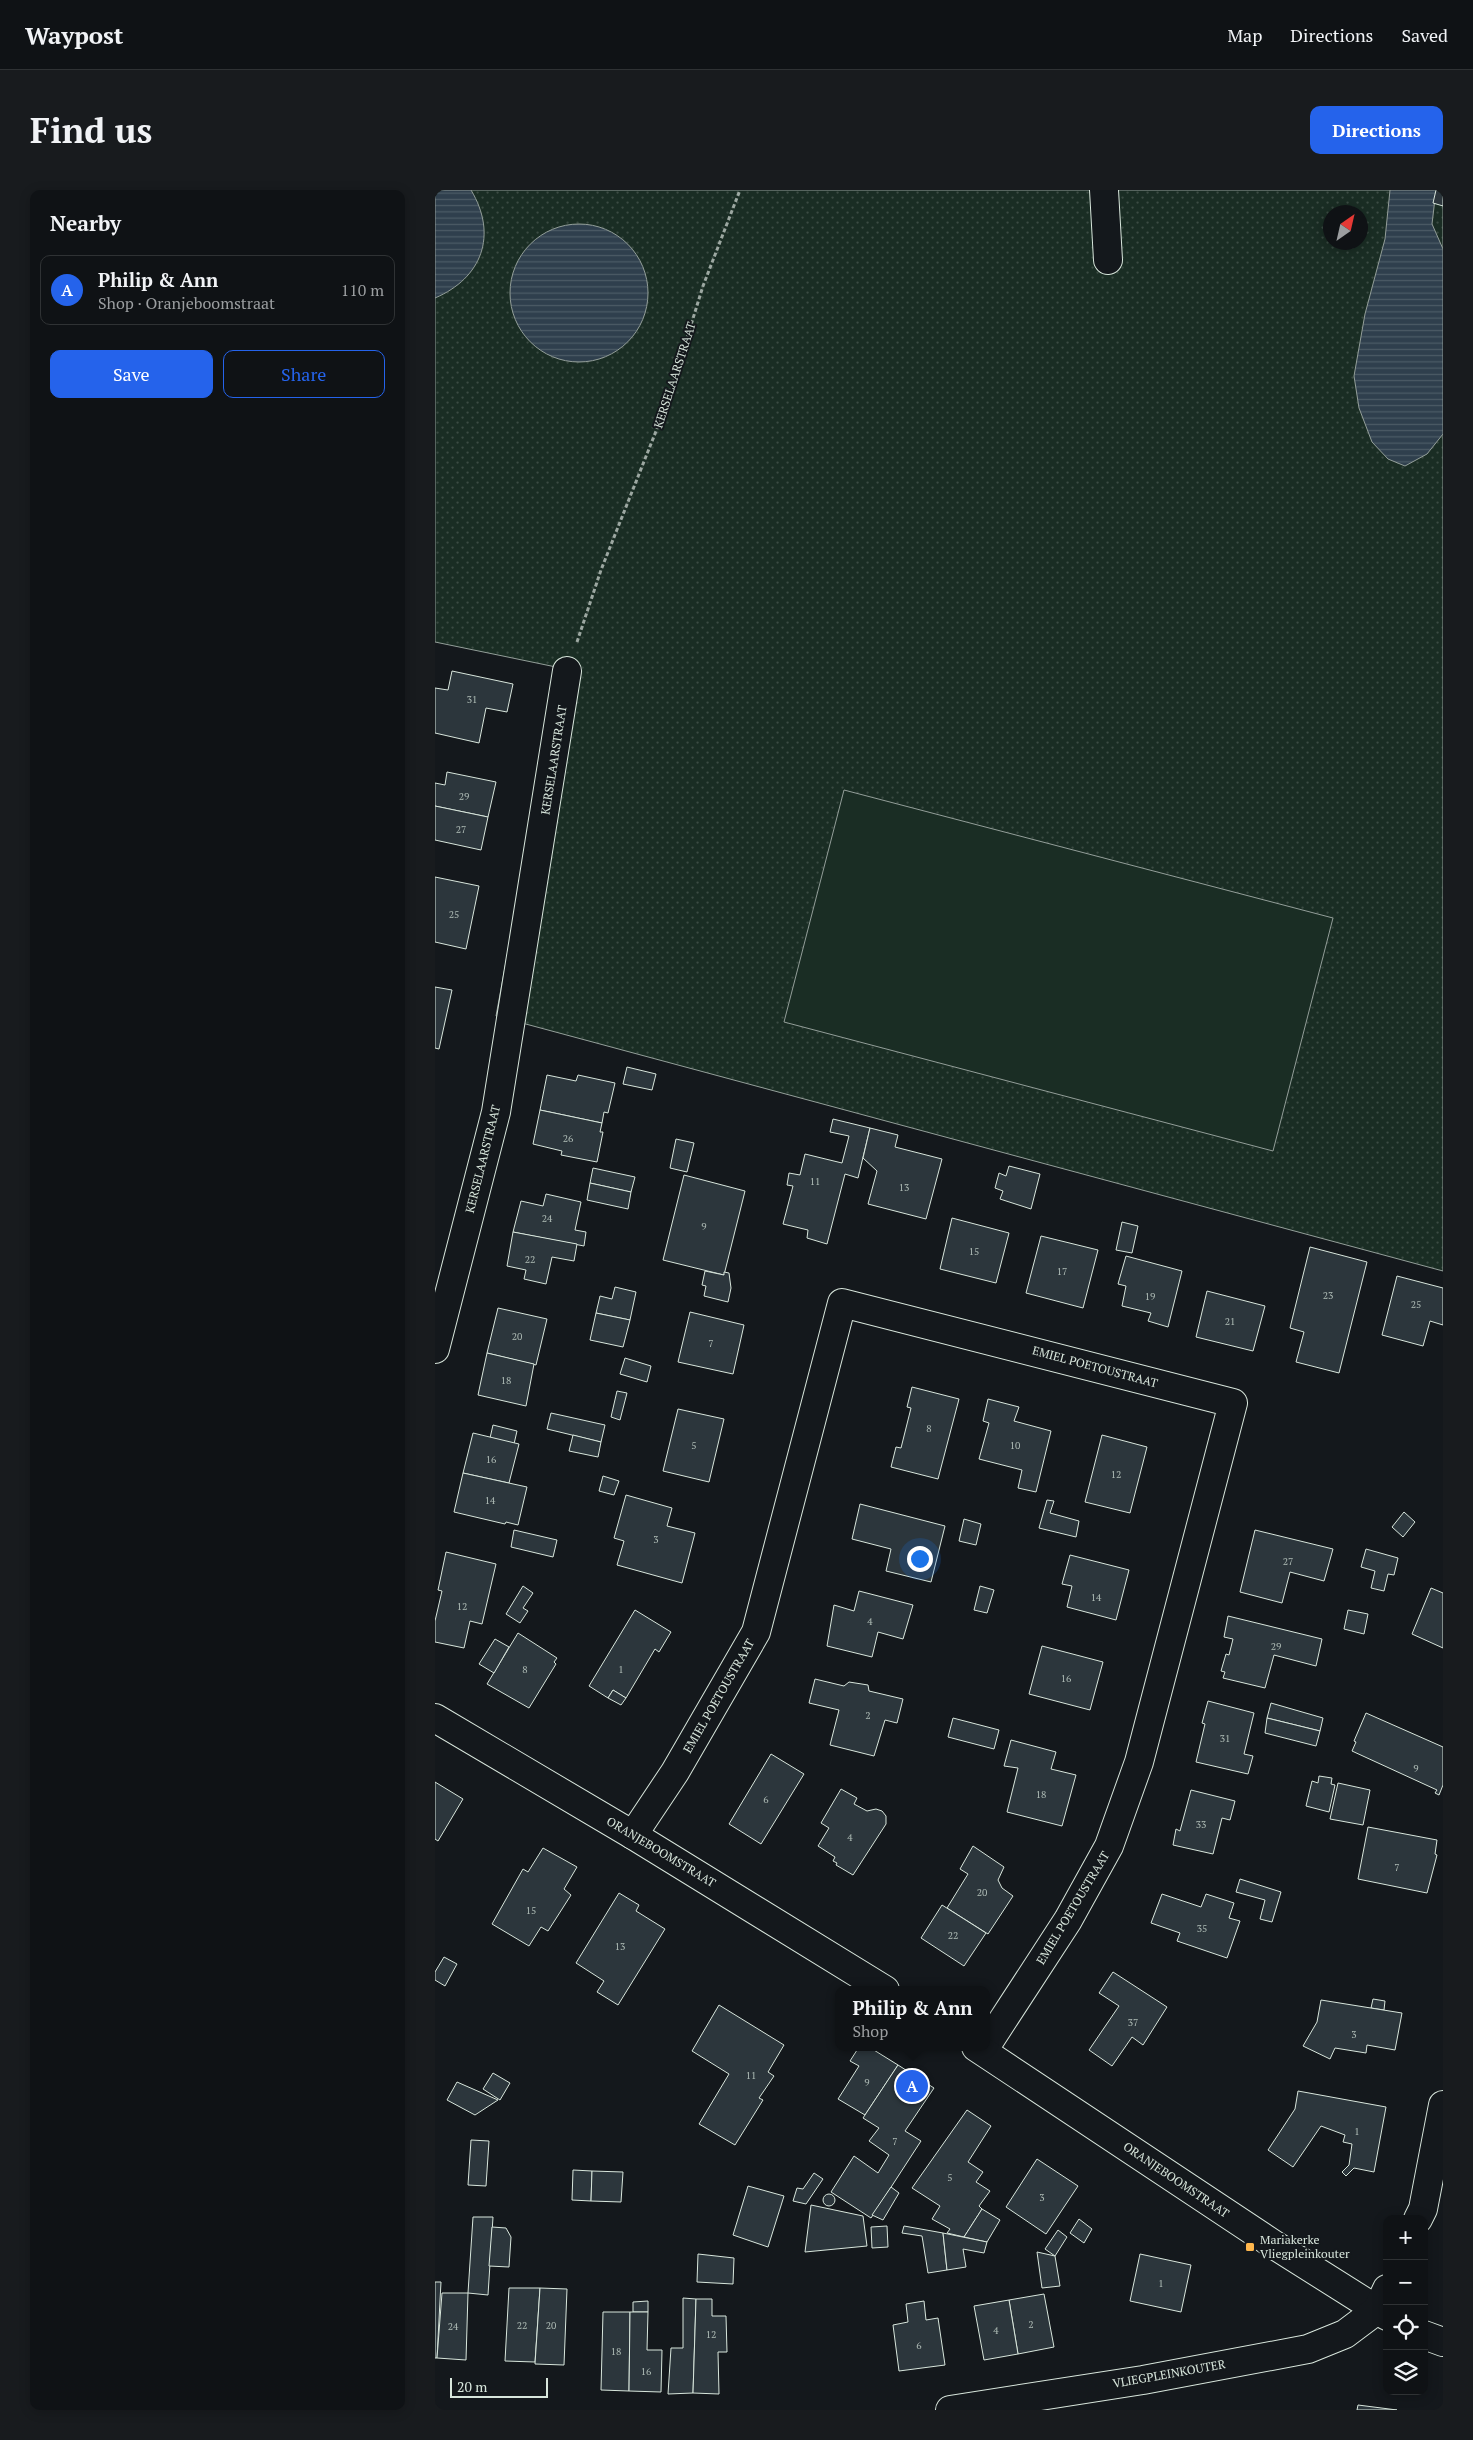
<!DOCTYPE html>
<html lang="en">
<head>
<meta charset="utf-8">
<style>
	:root { --surface:#0f1215; --page:#181b1e; --text:#f1f3f6; --muted:#9b9ea0; --line:#2f3234; --accent:#2563eb }
	body { margin:0; font-family:"PT Serif",serif; background:var(--page); color:var(--text) }
	.controls { position:absolute; right:15px; bottom:15px; display:grid; overflow:hidden; border-radius:10px; box-shadow:0 2px 12px #0003 }
	.controls button { width:45px; height:45px; display:grid; place-items:center; padding:0; border:0; border-bottom:1px solid var(--line); background:var(--surface); color:var(--text); font:25px sans-serif }
	.compass { position:absolute; left:888px; top:15px; width:45px; height:45px; border-radius:50%; background:var(--surface); box-shadow:0 2px 12px #0003; rotate:34deg }
	.scale { position:absolute; left:15px; bottom:12px; width:98px; box-sizing:border-box; padding-left:5px; border:2px solid #d8e6dc; border-top:0; font-size:14px; line-height:18px; white-space:nowrap; color:#d8e6dc; -webkit-text-stroke:4px #14181c; paint-order:stroke }
	.you { position:absolute; left:484px; top:1368px; width:18px; height:18px; margin:-12px; border:4px solid #fff; border-radius:50%; background:#1a73e8; box-shadow:0 0 0 8px #1a73e833 }
	.badge { display:grid; place-items:center; width:32px; height:32px; border-radius:50%; background:var(--accent); color:#fff; font-size:16px; font-weight:700 }
	.pin { position:absolute; translate:-50% -50%; border:2px solid #fff; box-shadow:0 1px 5px #0006 }
	.popup { position:absolute; left:400px; top:1796px; width:155px; height:65px; box-sizing:border-box; display:grid; place-content:center; border-radius:10px; background:var(--surface); filter:drop-shadow(0 1px 4px #0005); font-size:16px; white-space:nowrap; color:var(--muted) }
	.popup b { font-size:19px; color:var(--text) }
	.popup::after { content:''; position:absolute; left:50%; top:100%; margin-left:-10px; border:10px solid transparent; border-top-color:var(--surface) }
	.list { margin:0; padding:0; list-style:none }
	h2 { display:flex; justify-content:space-between; align-items:center; height:65px; margin:0; padding:0 20px; font-size:21px }
	h2 small { font-size:16px; font-weight:400; color:var(--muted) }
	.list li { display:grid; grid-template-columns:32px 1fr auto; gap:15px; align-items:center; box-sizing:border-box; height:70px; margin:0 10px 10px; padding:0 10px; border:1px solid var(--line); border-radius:10px }
	.list b { display:block; font-size:19px; white-space:nowrap }
	.list p { margin:0; font-size:16px; white-space:nowrap; color:var(--muted) }
	.list em { font-size:16px; font-style:normal; color:var(--muted) }
	.actions { display:flex; gap:10px; padding:15px 20px }
	.actions a { flex:1; padding:11px 0; border:1px solid var(--accent); border-radius:10px; text-align:center; font-size:18px; color:var(--accent) }
	.actions .main { background:var(--accent); color:#fff }
	.icon { flex:none; width:28px; height:28px; fill:none; stroke:currentColor; stroke-width:2; stroke-linecap:round; stroke-linejoin:round }
	.map { position:relative; flex:none; width:1008px; height:2220px; overflow:hidden; border-radius:10px }
	header { display:flex; align-items:center; gap:30px; box-sizing:border-box; height:70px; padding:0 25px; background:var(--surface); border-bottom:1px solid var(--line) }
	header strong { font-size:24px }
	nav { display:flex; gap:28px; margin-inline-start:auto; font-size:18px }
	.intro { display:flex; align-items:center; justify-content:space-between; box-sizing:border-box; height:120px; padding:0 30px }
	h1 { margin:0; font-size:35px }
	.button { padding:12px 22px; border-radius:10px; background:var(--accent); color:#fff; font-size:18px; font-weight:700 }
	main { display:flex; gap:30px; padding:0 30px }
	aside { flex:1; background:var(--surface); border-radius:10px; box-shadow:0 2px 12px #0003 }
	.map>svg:first-child { display:block }
	.park { fill:url(#park-dots); stroke:#939e99; fill-rule:evenodd }
	.pitch { fill:#1a2d24; stroke:#939e99 }
	.water { fill:url(#water-rules); stroke:#939e99 }
	.building { fill:#2c363c; stroke:#d8e6dc }
	.lines { fill:none; stroke-linecap:round; stroke-linejoin:round }
	.minor-casing { stroke:#d8e6dc; stroke-width:30 }
	.path { stroke:#9da8a2; stroke-width:3; stroke-dasharray:4 2.5; stroke-linecap:butt }
	.minor { stroke:#14181c; stroke-width:28 }
	.poi-dot { fill:#ffb74d; stroke:#14181c; stroke-width:2 }
	.labels { text-anchor:middle; stroke-width:4; stroke-linejoin:round; paint-order:stroke }
	.number-label { font-size:10px; fill:#adbab4 }
	.street-label { font-size:12px; fill:#d8e6dc; stroke:#14181c }
	.poi-label { font-size:12px; fill:#d8e6dc; stroke:#14181c; text-anchor:start }
</style>
</head>
<body>
<header>
<strong>Waypost</strong>
<nav><a>Map</a><a>Directions</a><a>Saved</a></nav>
</header>
<div class="intro"><h1>Find us</h1><a class="button">Directions</a></div>
<main>
<aside>
<h2>Nearby<small></small></h2>
<ul class="list">
<li><span class="badge">A</span><div><b>Philip &amp; Ann</b><p>Shop · Oranjeboomstraat</p></div><em>110 m</em></li>
</ul>
<div class="actions"><a class="main">Save</a><a>Share</a></div>
</aside>
<div class="map">
<svg width="1008" height="2220" viewBox="0 0 1008 2220">
	<defs>
		<pattern id="park-dots" width="8" height="8" patternUnits="userSpaceOnUse" patternTransform="scale(1.25)"><rect width="8" height="8" fill="#1a2d24"/><path d="M2 2h.1M6 6h.1" fill="none" stroke="#3b4b43" stroke-width="1.8" stroke-linecap="round"/></pattern>
		<pattern id="water-rules" width="6" height="5" patternUnits="userSpaceOnUse" patternTransform="scale(1.25)"><rect width="6" height="5" fill="#2f3f4d"/><path d="M0 2.5h6" fill="none" stroke="#4c5b66"/></pattern>
	</defs>
	<rect width="100%" height="100%" fill="#14181c"/>
	<path class="park" d="M0,0H1008V1081L61,826L107,576L121,477L0,452ZM896,22H926V52H896Z"/>
	<path class="pitch" d="M409,600L898,728L838,961L349,832Z"/>
	<g class="water">
		<path d="M0,0H36C63,45 47,88 0,108Z"/>
		<path d="M955,0H1001L997,34L1008,59V244L992,264L970,276L953,269L937,252L924,218L919,186L930,124L950,49Z"/>
		<circle cx="144" cy="103" r="69"/>
	</g>
	<g class="building">
		<path d="M1001,0H1008V16L998,13Z"/>
		<path d="M17,481L78,494L72,522L51,518L44,553L0,543V498L13,500Z"/>
		<path d="M12,582L61,592L53,627L0,616V593L10,595Z"/>
		<path d="M0,616L53,627L46,660L0,650Z"/>
		<path d="M0,687L44,696L31,759L0,752Z"/>
		<path d="M0,797L17,800L4,859L0,858Z"/>
		<path d="M192,877L221,884L217,900L188,894Z"/>
		<path d="M112,885L141,891L143,885L180,893L173,923L169,922L167,933L105,920Z"/>
		<path d="M105,920L167,933L165,942H168L162,972L126,965L127,961L98,954Z"/>
		<path d="M398,929L435,938L423,988L410,984L392,1054L372,1048L373,1040L348,1034L358,996L352,995L354,983L365,985L370,964L407,973L414,946L395,942Z"/>
		<path d="M435,938L463,945L460,957L507,969L491,1029L433,1014L442,981L428,968Z"/>
		<path d="M241,949L259,953L252,982L235,978Z"/>
		<path d="M574,976L605,984L596,1019L565,1009L568,1001L560,998L564,983L571,986Z"/>
		<path d="M158,978L200,987L196,1002L155,993Z"/>
		<path d="M249,985L310,1001L289,1085L228,1070Z"/>
		<path d="M155,993L196,1002L193,1019L152,1010Z"/>
		<path d="M111,1004L146,1012L140,1040L151,1042L149,1056L78,1042L86,1011L108,1016Z"/>
		<path d="M517,1028L574,1043L561,1093L505,1079Z"/>
		<path d="M687,1032L703,1036L697,1063L681,1060Z"/>
		<path d="M78,1042L142,1054L139,1071L117,1067L111,1094L89,1089L91,1080L72,1076Z"/>
		<path d="M606,1046L663,1060L648,1118L591,1103Z"/>
		<path d="M875,1057L932,1072L904,1183L861,1172L869,1142L855,1138Z"/>
		<path d="M691,1066L747,1081L733,1137L713,1131L716,1123L687,1116L691,1096L683,1094Z"/>
		<path d="M270,1081L289,1085V1082L294,1083L296,1098L293,1112L269,1106L271,1096L267,1095Z"/>
		<path d="M962,1086L1008,1098V1135L995,1131L988,1156L947,1145Z"/>
		<path d="M180,1097L201,1102L195,1130L161,1123L165,1106L177,1109Z"/>
		<path d="M772,1101L830,1116L818,1161L761,1147Z"/>
		<path d="M63,1118L112,1129L101,1175L52,1163Z"/>
		<path d="M255,1122L309,1135L298,1184L243,1172Z"/>
		<path d="M161,1123L195,1130L188,1157L155,1150Z"/>
		<path d="M52,1163L99,1174L91,1216L43,1205Z"/>
		<path d="M190,1168L216,1176L212,1192L185,1184Z"/>
		<path d="M477,1197L524,1209L503,1289L456,1277L461,1257L466,1258L476,1218L472,1217Z"/>
		<path d="M182,1201L192,1203L185,1230L176,1227Z"/>
		<path d="M553,1209L584,1217L579,1231L616,1241L601,1302L583,1298L587,1280L544,1269L554,1233L548,1231Z"/>
		<path d="M243,1219L289,1229L274,1292L228,1281Z"/>
		<path d="M116,1223L170,1235L166,1252L112,1239Z"/>
		<path d="M58,1235L82,1241L79,1254L55,1248Z"/>
		<path d="M38,1243L84,1254L74,1293L28,1283Z"/>
		<path d="M138,1245L166,1252L163,1267L134,1261Z"/>
		<path d="M667,1245L712,1257L695,1323L650,1312Z"/>
		<path d="M28,1283L92,1297L83,1335L71,1332L70,1334L19,1322Z"/>
		<path d="M168,1286L184,1291L179,1305L164,1301Z"/>
		<path d="M191,1305L237,1318L232,1336L260,1343L247,1393L182,1375L189,1351L179,1348Z"/>
		<path d="M612,1310L619,1311L615,1323L644,1331L641,1347L604,1338Z"/>
		<path d="M425,1314L510,1336L496,1392L451,1381L456,1359L417,1349Z"/>
		<path d="M969,1322L980,1332L968,1347L957,1337Z"/>
		<path d="M529,1329L546,1334L541,1355L524,1351Z"/>
		<path d="M79,1340L122,1350L118,1367L76,1357Z"/>
		<path d="M820,1340L898,1359L889,1391L855,1382L847,1413L805,1402Z"/>
		<path d="M931,1359L963,1368L959,1385L953,1384L949,1401L936,1398L940,1381L926,1377Z"/>
		<path d="M11,1362L61,1374L47,1434L35,1431L29,1458L0,1452V1431L7,1401L3,1400Z"/>
		<path d="M635,1365L694,1380L681,1430L632,1417L637,1396L627,1394Z"/>
		<path d="M88,1396L98,1403L88,1418L93,1421L85,1433L71,1424Z"/>
		<path d="M545,1396L559,1400L552,1423L539,1420Z"/>
		<path d="M996,1398L1008,1403V1458L977,1444Z"/>
		<path d="M424,1401L478,1415L468,1449L443,1442L437,1467L392,1456L399,1415L419,1421Z"/>
		<path d="M200,1420L236,1442L224,1462L220,1459L191,1508L178,1500L173,1508L154,1496Z"/>
		<path d="M913,1420L933,1424L929,1444L909,1439Z"/>
		<path d="M793,1426L887,1449L881,1476L839,1465L830,1498L788,1488L790,1482L786,1481L791,1464L794,1465L798,1449L789,1447Z"/>
		<path d="M83,1443L122,1468L119,1472L121,1474L94,1518L52,1494Z"/>
		<path d="M60,1449L74,1457L59,1483L44,1474Z"/>
		<path d="M607,1456L668,1472L655,1520L594,1504Z"/>
		<path d="M380,1489L409,1496L414,1492L433,1495L434,1501L468,1509L462,1533L450,1530L439,1566L395,1555L404,1520L374,1513Z"/>
		<path d="M178,1500L191,1508L186,1515L173,1508Z"/>
		<path d="M773,1511L819,1523L809,1564L818,1566L813,1584L761,1572L770,1534L767,1533Z"/>
		<path d="M836,1513L888,1528L885,1541L832,1528Z"/>
		<path d="M931,1523L1008,1557V1595L1004,1605L1000,1603L1002,1600L917,1561L921,1552L919,1551Z"/>
		<path d="M518,1528L564,1540L559,1559L513,1547Z"/>
		<path d="M832,1528L885,1541L881,1556L830,1543Z"/>
		<path d="M576,1550L621,1562L616,1579L641,1585L627,1636L572,1622L583,1578L569,1576Z"/>
		<path d="M336,1564L369,1584L326,1654L294,1634Z"/>
		<path d="M884,1586L897,1588L896,1594L900,1595L894,1622L871,1616L877,1591L883,1593Z"/>
		<path d="M0,1592L28,1609L3,1651L0,1649Z"/>
		<path d="M903,1593L935,1600L928,1635L895,1629Z"/>
		<path d="M406,1599L422,1608L419,1614L432,1621L441,1619L447,1621L451,1626V1634L418,1685L401,1675L402,1673L398,1671L400,1667L383,1656L394,1638L386,1633Z"/>
		<path d="M756,1600L800,1611L795,1630L787,1628L778,1664L738,1655L741,1639L745,1641Z"/>
		<path d="M933,1637L1002,1650L1000,1664L1002,1665L992,1703L923,1689Z"/>
		<path d="M538,1656L569,1677L563,1690L567,1698L578,1706L553,1744L512,1718L533,1684L525,1679Z"/>
		<path d="M108,1658L142,1677L129,1699L136,1705L113,1741L106,1737L94,1756L57,1734L88,1679L93,1682Z"/>
		<path d="M805,1689L846,1702L837,1732L825,1729L830,1710L801,1702Z"/>
		<path d="M184,1703L204,1715L201,1721L230,1739L183,1815L162,1802L169,1791L141,1773Z"/>
		<path d="M727,1704L766,1717L771,1704L799,1713L794,1728L805,1731L792,1768L742,1751L745,1743L716,1733Z"/>
		<path d="M507,1715L551,1743L529,1776L486,1748Z"/>
		<path d="M9,1767L22,1774L10,1796L0,1790V1782Z"/>
		<path d="M678,1782L732,1817L708,1855L697,1847L677,1876L654,1860L684,1816L664,1803Z"/>
		<path d="M938,1809L950,1811L949,1820L936,1818Z"/>
		<path d="M886,1810L967,1823L960,1860L932,1855L931,1863L900,1858L895,1869L868,1856L882,1832Z"/>
		<path d="M284,1815L349,1855L333,1882L339,1886L324,1908L328,1910L300,1955L264,1934L294,1884L257,1861Z"/>
		<path d="M424,1857H434L463,1875L430,1925L403,1909L424,1876L415,1871Z"/>
		<path d="M463,1875L499,1898L470,1941L486,1951L436,2028L396,2002L419,1966L443,1983L454,1965L434,1951L444,1938L428,1928Z"/>
		<path d="M58,1883L75,1893L65,1910L48,1899Z"/>
		<path d="M22,1892L63,1910L40,1925L12,1910Z"/>
		<path d="M863,1901L951,1917L939,1982L919,1978L911,1986L907,1982L914,1975L917,1954L908,1952L910,1945L886,1936L858,1977L833,1960L860,1919Z"/>
		<path d="M532,1920L556,1936L533,1972L548,1982L541,1992L555,2001L544,2016L547,2019L529,2047L512,2043L515,2039L497,2029L505,2016L477,1998Z"/>
		<path d="M36,1950L54,1951L51,1996L33,1995Z"/>
		<path d="M602,1969L643,1996L611,2044L571,2017Z"/>
		<path d="M138,1980L157,1981L156,2011L137,2010Z"/>
		<path d="M157,1981L188,1982L186,2012L156,2011Z"/>
		<path d="M379,1983L388,1989L371,2014L358,2011L362,1998L368,1999Z"/>
		<path d="M313,1996L349,2006L333,2057L298,2045Z"/>
		<path d="M456,1997L464,2003L448,2030L437,2025Z"/>
		<circle cx="394" cy="2010" r="6"/>
		<path d="M376,2015L428,2026L432,2056L370,2062Z"/>
		<path d="M547,2019L565,2030L552,2052L529,2047Z"/>
		<path d="M38,2027H58L53,2105L33,2103Z"/>
		<path d="M644,2029L657,2039L649,2053L635,2043Z"/>
		<path d="M452,2036L453,2057L437,2058L436,2037Z"/>
		<path d="M469,2036L508,2043L512,2080L493,2083L487,2046L467,2043Z"/>
		<path d="M57,2037L71,2038L76,2047L74,2077L54,2076Z"/>
		<path d="M623,2040L632,2047L620,2066L610,2059Z"/>
		<path d="M508,2043L552,2052L549,2063L528,2059L531,2077L512,2080Z"/>
		<path d="M602,2062L620,2066L625,2096L607,2098Z"/>
		<path d="M263,2064L299,2068L298,2094L262,2092Z"/>
		<path d="M705,2064L756,2075L746,2122L695,2111Z"/>
		<path d="M0,2092H6L2,2168H0Z"/>
		<path d="M74,2098H105L100,2172L70,2171Z"/>
		<path d="M105,2098L132,2099L129,2175L100,2174Z"/>
		<path d="M7,2103H33L31,2170L2,2168Z"/>
		<path d="M609,2104L619,2157L583,2164L574,2110Z"/>
		<path d="M248,2108L261,2109L258,2203L233,2204L236,2158H248Z"/>
		<path d="M261,2109H277V2126H291L292,2162H283L284,2204L258,2203Z"/>
		<path d="M574,2110L583,2164L549,2170L539,2116Z"/>
		<path d="M213,2111V2122H198V2112Z"/>
		<path d="M489,2111L491,2130L503,2128L510,2175L464,2181L458,2135L473,2132L471,2114Z"/>
		<path d="M168,2122H195L194,2201L166,2200Z"/>
		<path d="M195,2122H213L212,2160H227L226,2202L194,2201Z"/>
		<path d="M923,2215L962,2220H922Z"/>
	</g>
	<g class="lines">
		<g class="minor-casing">
			<g id="minor">
				<path d="M669,0L673,70"/>
				<path d="M0,1159L61,922L132,481"/>
				<path d="M0,1528L198,1645L450,1800"/>
				<path d="M198,1645L240,1582L321,1442L407,1113L798,1213L704,1572L674,1656L633,1730L551,1856"/>
				<path d="M541,1857L841,2056L952,2126"/>
				<path d="M983,2029L988,2019L1008,1915"/>
				<path d="M989,2145L1008,2152"/>
				<path d="M515,2220L708,2190L873,2159L910,2144L942,2120L952,2099"/>
			</g>
		</g>
		<path class="path" d="M142,452L166,380L231,216L268,96L305,0"/>
		<use href="#minor" class="minor"/>
	</g>
	<rect class="poi-dot" x="810" y="2052" width="10" height="10" rx="2.5"/>
	<g class="labels">
		<g class="number-label">
			<text x="37" y="513">31</text>
			<text x="29" y="610">29</text>
			<text x="26" y="643">27</text>
			<text x="19" y="728">25</text>
			<text x="133" y="952">26</text>
			<text x="380" y="995">11</text>
			<text x="469" y="1001">13</text>
			<text x="112" y="1032">24</text>
			<text x="269" y="1040">9</text>
			<text x="539" y="1065">15</text>
			<text x="95" y="1073">22</text>
			<text x="627" y="1085">17</text>
			<text x="893" y="1109">23</text>
			<text x="715" y="1110">19</text>
			<text x="981" y="1118">25</text>
			<text x="795" y="1135">21</text>
			<text x="82" y="1150">20</text>
			<text x="276" y="1157">7</text>
			<text x="71" y="1194">18</text>
			<text x="494" y="1242">8</text>
			<text x="259" y="1259">5</text>
			<text x="580" y="1259">10</text>
			<text x="56" y="1273">16</text>
			<text x="681" y="1288">12</text>
			<text x="55" y="1314">14</text>
			<text x="221" y="1353">3</text>
			<text x="853" y="1375">27</text>
			<text x="661" y="1411">14</text>
			<text x="27" y="1420">12</text>
			<text x="435" y="1435">4</text>
			<text x="841" y="1460">29</text>
			<text x="90" y="1483">8</text>
			<text x="186" y="1483">1</text>
			<text x="631" y="1492">16</text>
			<text x="433" y="1529">2</text>
			<text x="790" y="1552">31</text>
			<text x="981" y="1582">9</text>
			<text x="606" y="1608">18</text>
			<text x="331" y="1613">6</text>
			<text x="766" y="1638">33</text>
			<text x="415" y="1651">4</text>
			<text x="962" y="1681">7</text>
			<text x="547" y="1706">20</text>
			<text x="96" y="1724">15</text>
			<text x="767" y="1742">35</text>
			<text x="518" y="1749">22</text>
			<text x="185" y="1760">13</text>
			<text x="698" y="1836">37</text>
			<text x="919" y="1848">3</text>
			<text x="316" y="1889">11</text>
			<text x="432" y="1896">9</text>
			<text x="922" y="1945">1</text>
			<text x="460" y="1955">7</text>
			<text x="515" y="1991">5</text>
			<text x="607" y="2011">3</text>
			<text x="726" y="2097">1</text>
			<text x="596" y="2138">2</text>
			<text x="87" y="2139">22</text>
			<text x="116" y="2139">20</text>
			<text x="18" y="2140">24</text>
			<text x="561" y="2144">4</text>
			<text x="276" y="2148">12</text>
			<text x="484" y="2159">6</text>
			<text x="181" y="2165">18</text>
			<text x="211" y="2185">16</text>
		</g>
		<g class="street-label">
			<text transform="translate(240 185) rotate(-72)" y="4">KERSELAARSTRAAT</text>
			<text transform="translate(119 570) rotate(-81)" y="4">KERSELAARSTRAAT</text>
			<text transform="translate(48 969) rotate(-76)" y="4">KERSELAARSTRAAT</text>
			<text transform="translate(660 1177) rotate(15)" y="4">EMIEL POETOUSTRAAT</text>
			<text transform="translate(284 1506) rotate(-60)" y="4">EMIEL POETOUSTRAAT</text>
			<text transform="translate(226 1662) rotate(31)" y="4">ORANJEBOOMSTRAAT</text>
			<text transform="translate(638 1718) rotate(-59)" y="4">EMIEL POETOUSTRAAT</text>
			<text transform="translate(741 1990) rotate(34)" y="4">ORANJEBOOMSTRAAT</text>
			<text transform="translate(734 2184) rotate(-10)" y="4">VLIEGPLEINKOUTER</text>
		</g>
		<g class="poi-label">
			<text x="825" y="2054">Mariakerke<tspan x="825" dy="14">Vliegpleinkouter</tspan></text>
		</g>
	</g>
</svg>
<div class="controls">
<button>+</button>
<button>−</button>
<button><svg class="icon" aria-label="locate" viewBox="0 0 24 24"><circle cx="12" cy="12" r="6"/><path d="M12 2v4M12 18v4M2 12h4M18 12h4"/></svg></button>
<button><svg class="icon" aria-label="layers" viewBox="0 0 24 24"><path d="M12 4l9 5-9 5-9-5zM3 14l9 5 9-5"/></svg></button>
</div>
<svg class="compass" viewBox="-18 -18 36 36"><path d="M0-13l5 13h-10z" fill="#e53935"/><path d="M0 13l5-13h-10z" fill="#9b9ea0"/></svg>
<div class="scale">20 m</div>
<div class="you"></div>
<div class="pin badge" style="left:477px;top:1896px">A</div>
<div class="popup"><b>Philip &amp; Ann</b>Shop</div>
</div>
</main>
</body>
</html>
